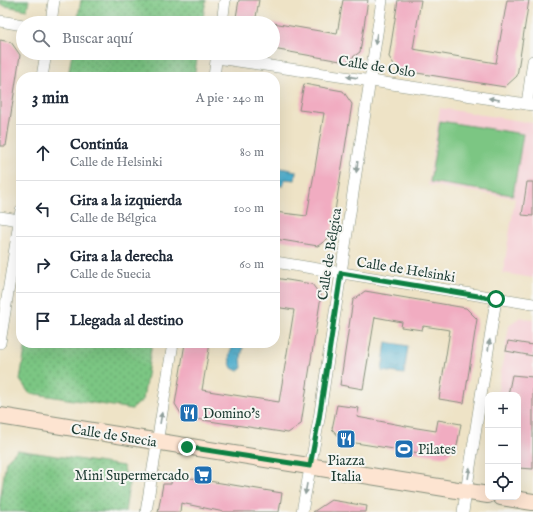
<!DOCTYPE html>
<html lang="es">
<head>
<meta charset="utf-8">
<style>
	:root { --surface:#fff; --page:#f6f6f7; --text:#1f2937; --muted:#747a83; --line:#e0e1e3 }
	body { margin:0; font-family:"IM FELL English",serif; background:var(--page); color:var(--text) }
	.controls { position:absolute; right:12px; bottom:12px; display:grid; overflow:hidden; border-radius:8px; box-shadow:0 4px 16px #0002 }
	.controls button { width:36px; height:36px; display:grid; place-items:center; padding:0; border:0; border-bottom:1px solid var(--line); background:var(--surface); color:var(--text); font:20px sans-serif }
	.stop { position:absolute; width:12px; height:12px; margin:-9px; border:3px solid #0b8043; border-radius:50%; background:#fff }
	.stop.end { background:#0b8043; border-color:#fff; box-shadow:0 1px 4px #0008 }
	.list { margin:0; padding:0; list-style:none }
	h2 { display:flex; justify-content:space-between; align-items:center; height:52px; margin:0; padding:0 16px; font-size:17px }
	h2 small { font-size:13px; font-weight:400; color:var(--muted) }
	.list li { display:grid; grid-template-columns:26px 1fr auto; gap:12px; align-items:center; box-sizing:border-box; height:56px; padding:0 16px; border-top:1px solid var(--line) }
	.list b { display:block; font-size:15px; white-space:nowrap }
	.list p { margin:0; font-size:13px; white-space:nowrap; color:var(--muted) }
	.list em { font-size:13px; font-style:normal; color:var(--muted) }
	.icon { flex:none; width:22px; height:22px; fill:none; stroke:currentColor; stroke-width:2; stroke-linecap:round; stroke-linejoin:round }
	.map { position:relative; flex:none; width:533px; height:512px; overflow:hidden }
	.search { position:absolute; background:var(--surface); box-shadow:0 4px 16px #0002; left:16px; top:16px; width:264px; height:44px; display:flex; align-items:center; gap:10px; box-sizing:border-box; padding:0 14px; border-radius:22px; color:var(--muted); font-size:15px }
	.panel { position:absolute; background:var(--surface); box-shadow:0 4px 16px #0002; left:16px; top:72px; width:264px; height:276px; border-radius:16px }
	.map>svg:first-child { display:block }
	.built { fill:#f6cfd5 }
	.park { fill:url(#park-dots); stroke:#4e825c }
	.pitch { fill:#7cc683; stroke:#4e825c }
	.water { fill:url(#water-ripples); stroke:#387681 }
	.building { fill:#f1acc1 }
	.lines { fill:none; stroke-linecap:round; stroke-linejoin:round }
	.street-casing { stroke:#86907d; stroke-width:12 }
	.secondary-casing { stroke:#86907d; stroke-width:18 }
	.street { stroke:#fff; stroke-width:11 }
	.secondary { stroke:#fde4d1; stroke-width:16 }
	.oneway { fill:#8f9e9a }
	.route { stroke:#0b8043; stroke-width:5 }
	.labels { text-anchor:middle; stroke-width:4; stroke-linejoin:round; paint-order:stroke }
	.street-label { font-size:14px; fill:#1f3d34; stroke:#f6f6f2 }
	.poi-label { font-size:14px; fill:#1f3d34; stroke:#f6f6f2; text-anchor:start }
</style>
</head>
<body>
<div class="map">
<svg width="533" height="512" viewBox="0 0 533 512">
	<defs>
		<pattern id="park-dots" width="8" height="8" patternUnits="userSpaceOnUse"><rect width="8" height="8" fill="#7cc683"/><path d="M2 2h.1M6 6h.1" fill="none" stroke="#65a26c" stroke-width="1.8" stroke-linecap="round"/></pattern>
		<pattern id="water-ripples" width="26" height="14" patternUnits="userSpaceOnUse"><rect width="26" height="14" fill="#50afce"/><path d="M2 4q2-2 4 0t4 0M15 11q2-2 4 0t4 0" fill="none" stroke="#4290a8"/></pattern>
	</defs>
	<rect width="100%" height="100%" fill="#f6f6f2"/>
	<filter id="ink" filterUnits="userSpaceOnUse"><feTurbulence type="fractalNoise" baseFrequency=".025" numOctaves="2"/><feDisplacementMap in="SourceGraphic" scale="8" xChannelSelector="R" yChannelSelector="G"/><feConvolveMatrix kernelMatrix="1 2 1 2 8 2 1 2 1" color-interpolation-filters="sRGB"/></filter>
	<filter id="wash" filterUnits="userSpaceOnUse"><feTurbulence type="fractalNoise" baseFrequency=".012" numOctaves="4" result="noise"/><feDisplacementMap in="SourceGraphic" scale="16" xChannelSelector="R" yChannelSelector="G"/><feGaussianBlur stdDeviation="0.9" result="paint"/><feColorMatrix in="noise" values="0 0 0 0 0 0 0 0 0 0 0 0 0 0 0 0 0 1.4 0 .05"/><feComposite in="paint" operator="in"/></filter>
	<g filter="url(#wash)">
		<rect width="100%" height="100%" fill="#eee3c6"/>
		<g class="built">
			<path d="M440,108L533,123V278L503,273L515,198L428,185Z"/>
			<path d="M520,317L533,320V471L518,469V395H497L509,326Z"/>
		</g>
		<g class="park">
			<path d="M0,0H29L27,10L0,5Z"/>
			<path d="M81,0H206L202,23H77Z"/>
			<path d="M72,53H198L194,77H68Z"/>
			<path d="M26,343H152L143,400L132,409L29,393L20,380Z"/>
			<path d="M17,450L123,466L129,484L125,512H0V501L6,461Z"/>
		</g>
		<path class="pitch" d="M440,121L523,134L513,195L430,182Z"/>
		<g class="water">
			<path d="M275,167L296,171L295,180L285,179L283,186L275,185Z"/>
			<path d="M386,342L408,346L404,374L382,371Z"/>
			<path d="M236,343H241L243,347L241,358L242,368L238,371L232,368C228,359 228,350 236,343Z"/>
		</g>
		<g id="blocks">
			<g class="building">
				<path d="M239,0H259L255,23H235Z"/>
				<path d="M343,0H368L360,52L346,62L273,49V23L337,34Z"/>
				<path d="M398,0H421L413,49L496,63L507,0H529L517,76L505,87L398,70L389,57Z"/>
				<path d="M0,40L11,42L20,55L6,146H0Z"/>
				<path d="M304,84L343,91L352,104L331,236L318,246L275,239V212L307,216L324,113L299,110Z"/>
				<path d="M527,182H533V216L522,215Z"/>
				<path d="M275,278L312,284L321,296L301,424L288,433L183,417L175,404L185,343H210L202,390L279,402L294,310L275,307Z"/>
				<path d="M365,291L466,308L477,319L464,403L439,399L450,330L423,326L422,330L401,327L402,322L375,317L363,389L340,385L353,300Z"/>
				<path d="M508,341L533,345V356L506,351Z"/>
				<path d="M512,375L533,377V469L518,468V395H508Z"/>
				<path d="M337,405L359,408L357,417L417,428L436,431L438,420L461,424L457,446L445,457L343,441L332,429Z"/>
				<path d="M172,475L282,493L279,512H224L181,503L180,512H158L163,484H171Z"/>
				<path d="M331,500L367,506L366,512H313Z"/>
			</g>
		</g>
	</g>
	<g filter="url(#ink)">
		<use href="#blocks" fill-opacity="0" stroke="#86907d" stroke-width="1"/>
		<g class="lines">
			<g class="street-casing">
				<g id="street">
					<path d="M0,21L23,25"/>
					<path d="M51,23L54,0"/>
					<path d="M222,23L225,0"/>
					<path d="M217,58L533,105"/>
					<path d="M42,77L46,53"/>
					<path d="M214,77L217,53"/>
					<path d="M527,104L533,61"/>
					<path d="M0,217L19,220"/>
					<path d="M275,262L533,304"/>
					<path d="M0,343L21,210"/>
					<path d="M146,512L173,343"/>
					<path d="M302,512L319,419L382,0"/>
					<path d="M463,512L496,299"/>
				</g>
			</g>
			<g class="secondary-casing">
				<g id="secondary">
					<path d="M0,416L488,495"/>
					<path d="M501,497L533,502"/>
				</g>
			</g>
			<use href="#street" class="street"/>
			<use href="#secondary" class="secondary"/>
		</g>
		<defs><path id="oneway-solid" d="M-6-.8H1V-3.2L6.5 0L1 3.2V.8H-6Z"/></defs>
		<g class="oneway">
			<use href="#oneway-solid" transform="translate(376 39) rotate(99)"/>
			<use href="#oneway-solid" transform="translate(352 77) rotate(-172)"/>
			<use href="#oneway-solid" transform="translate(494 99) rotate(-171)"/>
			<use href="#oneway-solid" transform="translate(357 167) rotate(98)"/>
			<use href="#oneway-solid" transform="translate(489 345) rotate(-81)"/>
			<use href="#oneway-solid" transform="translate(161 418) rotate(-81)"/>
			<use href="#oneway-solid" transform="translate(469 473) rotate(-81)"/>
			<use href="#oneway-solid" transform="translate(306 489) rotate(100)"/>
		</g>
	</g>
	<g class="lines" filter="url(#ink)">
		<path class="route" d="M187,447L310,466L319,419L341,273L496,299"/>
	</g>
	<defs>
		<g id="restaurant-square" transform="scale(1)"><rect x="-9" y="-9" width="18" height="18" rx="4" fill="#1f6fb2" stroke="#f6f6f2"/><path d="M-5-6h1v4h1v-4h1v4h1v-4h1v5L-1.5 .5V6h-2V.5L-5-1ZM5-6V6H3V1.5H1.5Q1.5-4 5-6Z" fill="#fff"/></g>
		<g id="stadium-square" transform="scale(1)"><rect x="-9" y="-9" width="18" height="18" rx="4" fill="#1f6fb2" stroke="#f6f6f2"/><path d="M0-5a6.5 5 0 1 0 0 10a6.5 5 0 1 0 0-10ZM-3.5-1.8h7v3.6h-7Z" fill="#fff"/></g>
		<g id="supermarket-square" transform="scale(1)"><rect x="-9" y="-9" width="18" height="18" rx="4" fill="#1f6fb2" stroke="#f6f6f2"/><path d="M-6-5.5h2.5l.6 2H6L4.5 2H-2.5L-4.4-4H-6ZM-1.5 3.2a1.3 1.3 0 1 0 .1 0ZM3 3.2a1.3 1.3 0 1 0 .1 0Z" fill="#fff"/></g>
	</defs>
	<g fill-rule="evenodd">
		<use href="#restaurant-square" x="189" y="413"/>
		<use href="#restaurant-square" x="346" y="439"/>
		<use href="#stadium-square" x="404" y="449"/>
		<use href="#supermarket-square" x="203" y="475"/>
	</g>
	<g class="labels">
		<g class="street-label">
			<text transform="translate(377 66) rotate(9)" y="5">Calle de Oslo</text>
			<text transform="translate(329 254) rotate(-81)" y="5">Calle de Bélgica</text>
			<text transform="translate(406 269) rotate(9)" y="5">Calle de Helsinki</text>
			<text transform="translate(114 435) rotate(9)" y="5">Calle de Suecia</text>
		</g>
		<g class="poi-label">
			<text x="203" y="418">Domino's</text>
			<text x="418" y="454">Pilates</text>
			<text x="346" y="465" text-anchor="middle">Piazza<tspan x="346" dy="16">Italia</tspan></text>
			<text x="189" y="480" text-anchor="end">Mini Supermercado</text>
		</g>
	</g>
</svg>
<div class="controls">
<button>+</button>
<button>−</button>
<button><svg class="icon" aria-label="locate" viewBox="0 0 24 24"><circle cx="12" cy="12" r="6"/><path d="M12 2v4M12 18v4M2 12h4M18 12h4"/></svg></button>
</div>
<div class="stop" style="left:496px;top:299px"></div>
<div class="stop end" style="left:187px;top:447px"></div>
<div class="search"><svg class="icon" aria-label="search" viewBox="0 0 24 24"><circle cx="10" cy="10" r="6"/><path d="M15 15l6 6"/></svg>Buscar aquí</div>
<section class="panel">
<h2>3 min<small>A pie · 240 m</small></h2>
<ul class="list">
<li><svg class="icon" aria-label="ahead" viewBox="0 0 24 24"><path d="M12 20V5M6 11l6-6 6 6"/></svg><div><b>Continúa</b><p>Calle de Helsinki</p></div><em>80 m</em></li>
<li><svg class="icon" aria-label="left" viewBox="0 0 24 24"><path d="M17 20v-9H6M10 6l-5 5 5 5"/></svg><div><b>Gira a la izquierda</b><p>Calle de Bélgica</p></div><em>100 m</em></li>
<li><svg class="icon" aria-label="right" viewBox="0 0 24 24"><path d="M7 20v-9h11M14 6l5 5-5 5"/></svg><div><b>Gira a la derecha</b><p>Calle de Suecia</p></div><em>60 m</em></li>
<li><svg class="icon" aria-label="arrive" viewBox="0 0 24 24"><path d="M6 21V4h12l-3 4 3 4H6"/></svg><div><b>Llegada al destino</b></div></li>
</ul>
</section>
</div>
</body>
</html>
